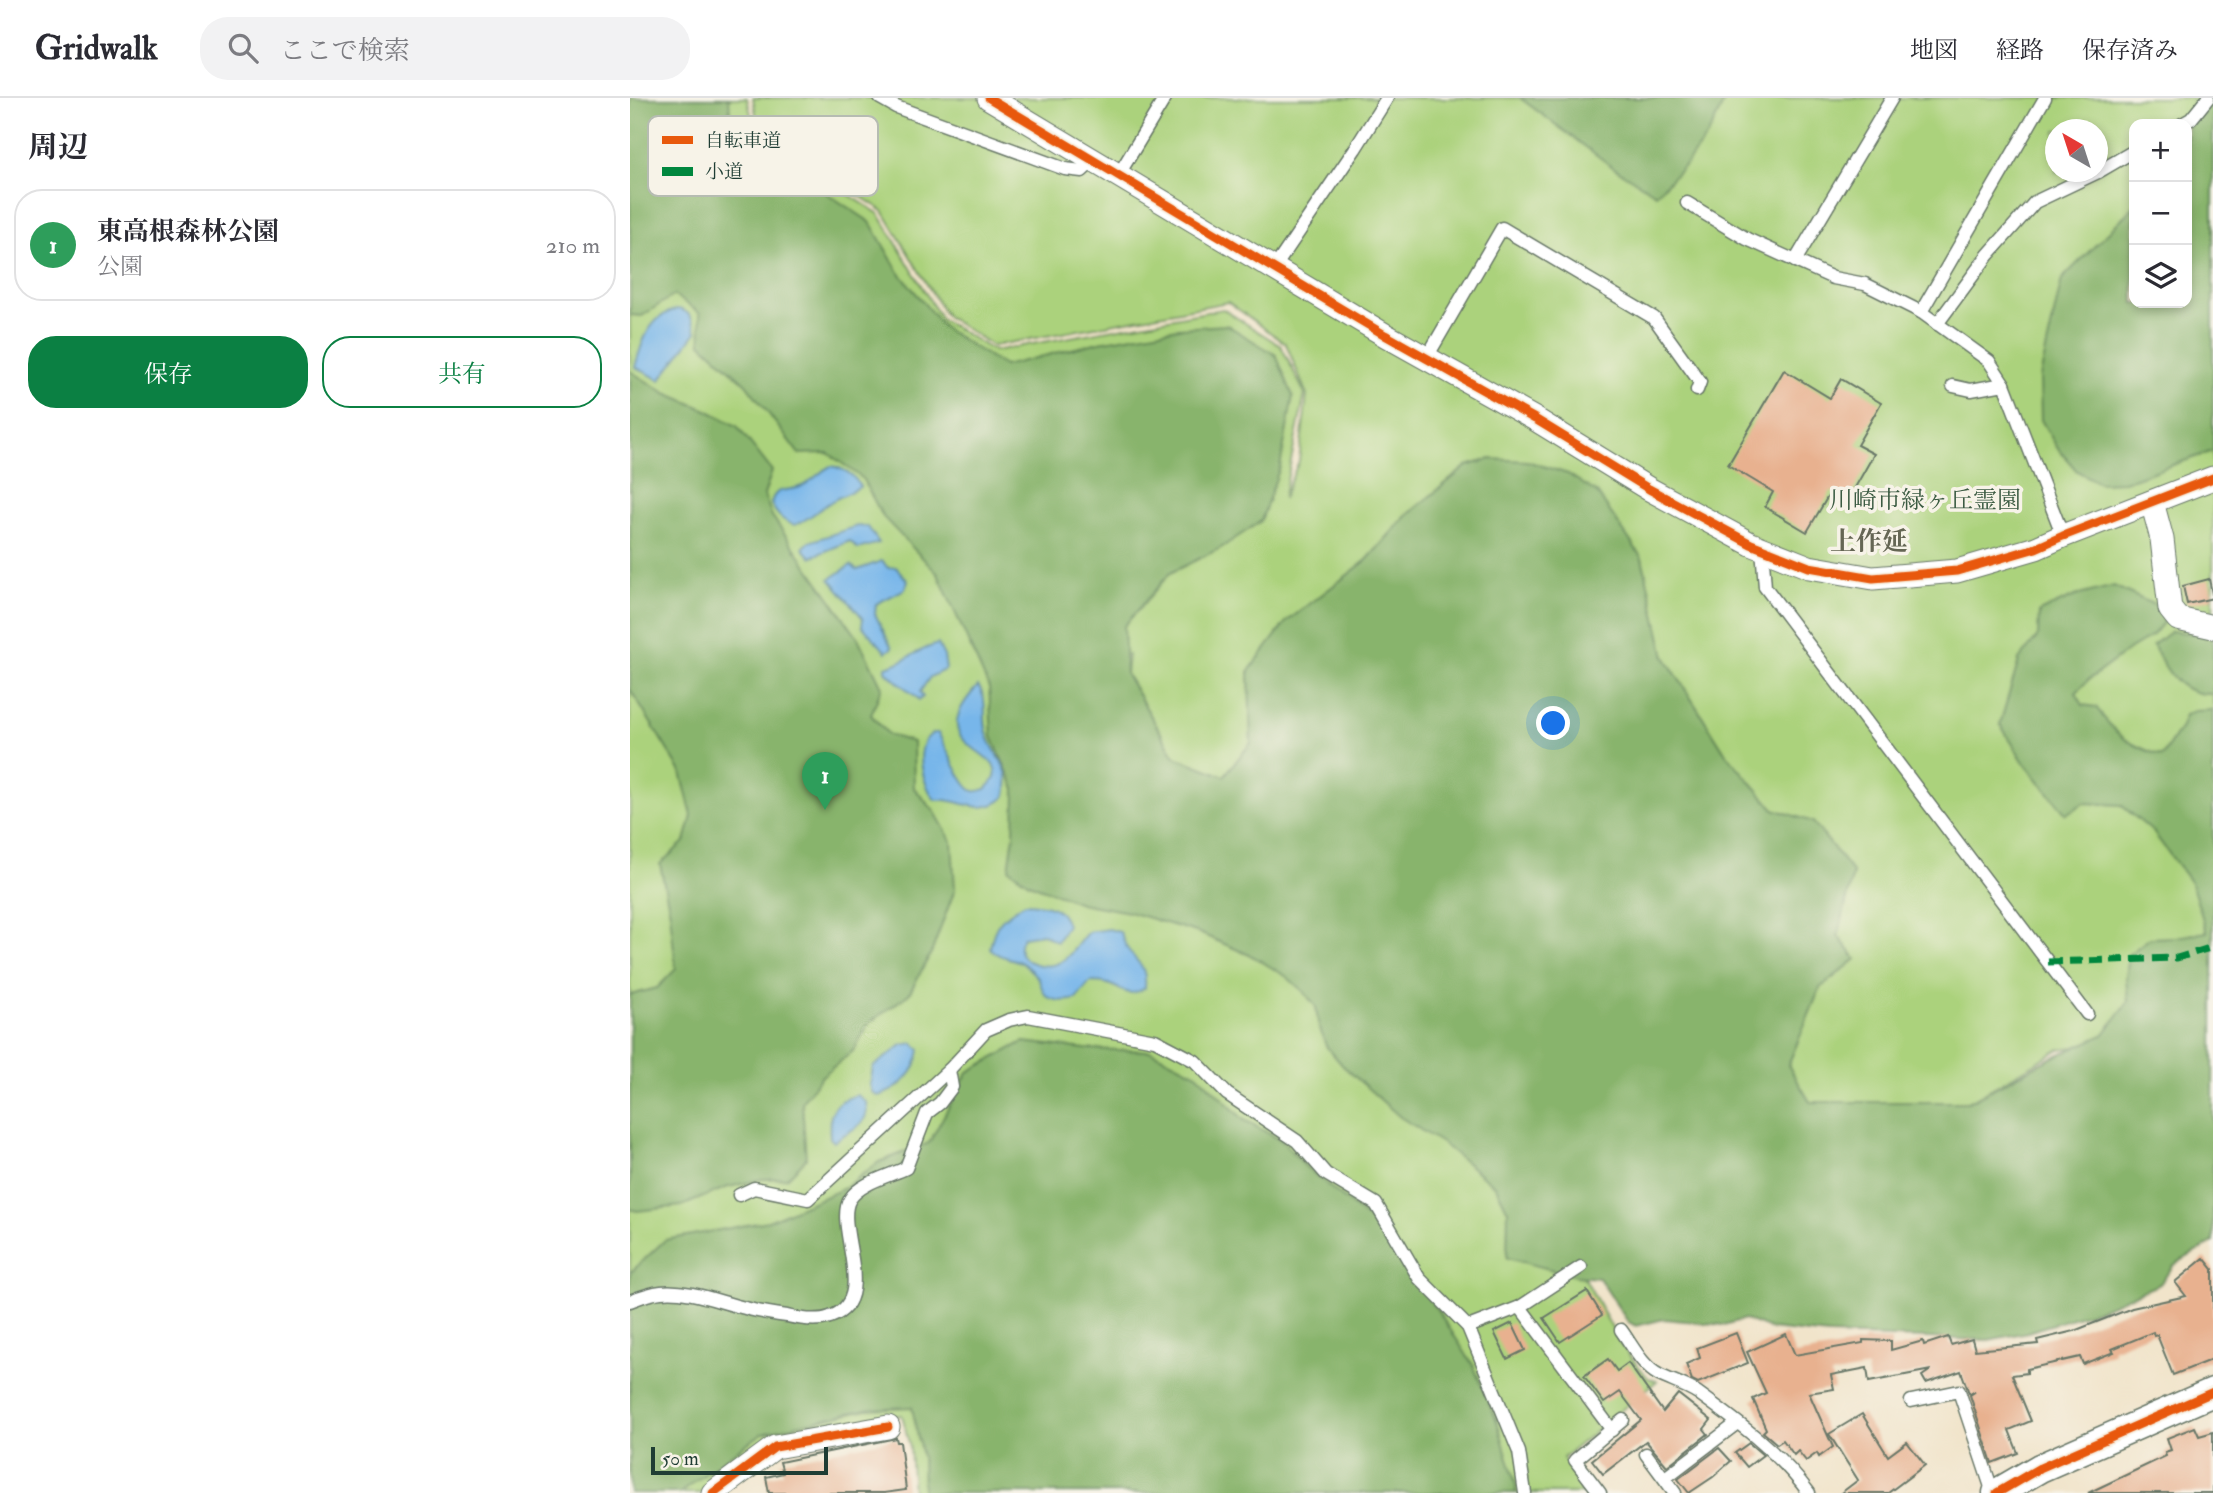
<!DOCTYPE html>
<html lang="ja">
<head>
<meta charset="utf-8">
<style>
	:root { --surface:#fff; --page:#f2f2f3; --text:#2b2b33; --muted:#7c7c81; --line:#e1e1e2; --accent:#0b8043 }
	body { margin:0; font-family:"IM FELL Double Pica","Noto Serif JP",serif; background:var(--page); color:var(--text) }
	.controls { position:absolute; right:21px; top:21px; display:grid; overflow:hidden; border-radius:14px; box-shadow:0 4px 10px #0003 }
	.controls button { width:63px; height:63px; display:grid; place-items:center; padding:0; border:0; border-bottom:2px solid var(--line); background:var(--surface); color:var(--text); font:35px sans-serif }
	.compass { position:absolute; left:1415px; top:21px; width:63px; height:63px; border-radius:50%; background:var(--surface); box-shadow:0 4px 10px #0003; rotate:321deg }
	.scale { position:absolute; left:21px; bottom:18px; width:177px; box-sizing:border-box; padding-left:7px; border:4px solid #1f3d34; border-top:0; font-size:19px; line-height:24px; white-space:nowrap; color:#1f3d34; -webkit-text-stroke:5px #f7f3e8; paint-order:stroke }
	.you { position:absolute; left:924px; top:626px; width:24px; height:24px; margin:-18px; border:5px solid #fff; border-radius:50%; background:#1a73e8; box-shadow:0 0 0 10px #1a73e833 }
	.badge { display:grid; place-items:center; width:46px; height:46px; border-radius:50%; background:var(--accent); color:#fff; font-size:23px; font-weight:700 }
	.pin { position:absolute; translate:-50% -58px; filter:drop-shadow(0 2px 4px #0008) }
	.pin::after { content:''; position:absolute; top:37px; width:24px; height:21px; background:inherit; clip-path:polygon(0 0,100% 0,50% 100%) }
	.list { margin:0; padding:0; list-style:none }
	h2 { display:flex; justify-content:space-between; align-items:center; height:91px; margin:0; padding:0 28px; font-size:30px }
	h2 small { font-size:23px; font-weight:400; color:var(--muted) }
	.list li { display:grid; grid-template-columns:46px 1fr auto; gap:21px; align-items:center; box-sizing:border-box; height:112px; margin:0 14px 14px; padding:0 14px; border:2px solid var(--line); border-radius:28px }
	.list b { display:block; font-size:26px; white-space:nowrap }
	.list p { margin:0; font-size:23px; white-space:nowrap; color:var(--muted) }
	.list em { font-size:23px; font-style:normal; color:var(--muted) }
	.actions { display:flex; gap:14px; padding:21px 28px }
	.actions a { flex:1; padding:16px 0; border:2px solid var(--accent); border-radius:28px; text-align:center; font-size:24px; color:var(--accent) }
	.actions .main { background:var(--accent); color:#fff }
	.icon { flex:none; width:38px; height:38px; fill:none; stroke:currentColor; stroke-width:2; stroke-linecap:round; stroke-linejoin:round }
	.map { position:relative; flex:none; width:1583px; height:1395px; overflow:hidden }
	header { display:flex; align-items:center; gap:42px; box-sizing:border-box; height:98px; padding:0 35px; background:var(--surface); border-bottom:2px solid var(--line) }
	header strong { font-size:33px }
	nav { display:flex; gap:38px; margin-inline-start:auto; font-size:24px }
	.search { width:490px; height:63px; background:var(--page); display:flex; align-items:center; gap:18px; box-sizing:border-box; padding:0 24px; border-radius:28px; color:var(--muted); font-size:26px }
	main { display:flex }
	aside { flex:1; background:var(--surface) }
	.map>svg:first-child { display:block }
	.green { fill:#abd27c; stroke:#658858; stroke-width:2; fill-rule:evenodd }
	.forest { fill:#88b46c; stroke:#547850; stroke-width:2 }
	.water { fill:#77b6ea; stroke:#4b7a8f; stroke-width:2 }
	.building { fill:#e8b18f }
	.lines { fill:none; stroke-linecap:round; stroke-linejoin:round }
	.service-casing { stroke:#687768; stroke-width:15 }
	.minor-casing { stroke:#687768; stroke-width:25 }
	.tertiary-casing { stroke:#687768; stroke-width:31 }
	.service { stroke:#fff; stroke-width:12 }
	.minor { stroke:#fff; stroke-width:23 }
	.tertiary { stroke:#fff; stroke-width:28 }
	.quiet { stroke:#00873e; stroke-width:7; stroke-dasharray:14 7; stroke-linecap:butt }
	.cycleway-casing { stroke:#f7f3e8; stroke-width:13 }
	.cycleway { stroke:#e8590c; stroke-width:9 }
	.labels { text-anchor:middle; stroke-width:7; stroke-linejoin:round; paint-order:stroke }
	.park-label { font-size:24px; fill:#3b5b42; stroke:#f7f3e8 }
	.neighbourhood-label { font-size:26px; font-weight:bold; fill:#656654; stroke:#f7f3e8 }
	.key { fill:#f7f3e8; stroke:#b6bcb2; stroke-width:2 }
	.key-label { font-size:19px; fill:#1f3d34 }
</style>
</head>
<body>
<header>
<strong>Gridwalk</strong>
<div class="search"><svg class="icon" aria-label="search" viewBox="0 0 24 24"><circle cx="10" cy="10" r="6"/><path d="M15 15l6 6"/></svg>ここで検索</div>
<nav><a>地図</a><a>経路</a><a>保存済み</a></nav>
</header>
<main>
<aside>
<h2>周辺<small></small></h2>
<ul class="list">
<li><span class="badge" style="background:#2e9e5b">1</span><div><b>東高根森林公園</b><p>公園</p></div><em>210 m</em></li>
</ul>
<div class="actions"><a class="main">保存</a><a>共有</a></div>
</aside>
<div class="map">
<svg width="1583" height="1395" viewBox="0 0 1583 1395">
	<rect width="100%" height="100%" fill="#f7f3e8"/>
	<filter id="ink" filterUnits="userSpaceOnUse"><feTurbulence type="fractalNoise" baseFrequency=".0143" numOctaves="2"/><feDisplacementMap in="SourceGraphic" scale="14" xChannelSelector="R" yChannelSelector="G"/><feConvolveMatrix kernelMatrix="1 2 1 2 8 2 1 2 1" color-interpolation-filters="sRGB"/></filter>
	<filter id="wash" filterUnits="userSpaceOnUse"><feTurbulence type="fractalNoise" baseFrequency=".00686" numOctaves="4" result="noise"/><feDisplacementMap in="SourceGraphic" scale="28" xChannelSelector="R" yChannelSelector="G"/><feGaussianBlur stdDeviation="1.57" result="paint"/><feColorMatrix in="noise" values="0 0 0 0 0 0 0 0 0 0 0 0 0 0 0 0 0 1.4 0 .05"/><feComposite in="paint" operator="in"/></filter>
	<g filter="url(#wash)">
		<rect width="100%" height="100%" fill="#f1e4ca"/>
		<path class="green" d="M0,0H117L126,37L249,116L311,221L364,253L593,211L651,248L675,296L653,401L669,363L677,297L656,246L598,204L363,248L316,218L253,113L129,33L123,0H1583V840L1474,945L1430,951L1338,1004H1180L1158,967L1190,890L1226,861L1208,838L1223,775L1183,724L1144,711L1096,656L1035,559L1012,460L861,361L837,368L776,418L737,462L656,525L619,573L621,645L595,679L545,659L496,576L498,557L366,584L665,859L791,1006L947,1171L957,1184L991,1247L1018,1280L1027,1283L933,1360L959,1395H283L280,1350L272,1317L140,1342L71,1395H0ZM1504,26H1557V205H1504ZM1426,32H1468V74H1426Z"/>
		<g class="forest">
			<path d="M0,0H99L100,16L115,45L169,77L240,124L268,173L314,230L374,268L469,244L548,230L597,227L646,257L663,298L650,369L631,423L591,450L540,475L494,528L496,576L545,659L594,678L621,645L619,573L656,524L737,462L776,418L837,368L861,361L897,363L938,376L967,395L1012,460L1035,559L1096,656L1144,711L1183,724L1223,775L1208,838L1226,861L1190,890L1158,967L1180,1004H1338L1417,962L1473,937L1498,904L1496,879L1499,856L1520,840L1546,839L1577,834L1561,785L1523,734L1491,707L1454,705L1436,716L1395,666L1370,626L1389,562L1408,538L1409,514L1445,498L1484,488L1533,511V525L1523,537L1500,551L1457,583L1446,595L1453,607L1466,609C1487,639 1499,647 1532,658L1551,629L1555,617L1564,613L1583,612V1144L1544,1167L1530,1186L1468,1212L1398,1234L1358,1242L1199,1237L1140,1231L1115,1221L1094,1227L1034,1221L1006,1228L998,1224L969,1180L946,1178L877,1160L878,1113L866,1089L813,1046L770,1019L713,968L696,948L688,925L686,909L674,894L657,879L624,859L569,835L499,814L450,805L399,785L379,771L384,737L385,691L362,639L359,590L308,476L253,419L232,380L198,355L169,356L116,286L71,245L70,215L44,197L12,218L0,217Z"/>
			<path d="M890,0H1096L1078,37L1056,66L1026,96L984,70Z"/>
			<path d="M1583,0V353L1494,384L1469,385L1447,373L1428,351L1411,322L1410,279L1432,181L1504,108V205H1557V26Z"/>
			<path d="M0,273L36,295L77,312L107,328L142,373L134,397L142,418L228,540L252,589L241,617L259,637L283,644L284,690L305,714L322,744L325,791L302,853L279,896L239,925L223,953L191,979L172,1004L176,1061L157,1080L132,1081L95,1090L52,1108L7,1113L0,1111V897L27,890L46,871L40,815L30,766L55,743L62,718L51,674L0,591Z"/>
			<path d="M1541,533L1583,538V596C1550,598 1536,573 1523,547Z"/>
			<path d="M393,944L456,951L521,953L567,976L614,1022L651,1042L676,1069L748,1129L811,1217L843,1267L867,1323L886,1387V1395H293L292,1360L282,1309L237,1311L133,1335L100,1357L50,1395H0V1175L35,1142L138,1123L213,1091L249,1064L299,1045L338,974Z"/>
		</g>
		<g class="water">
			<path d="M48,211C61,213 63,223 66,234L30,282L5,269C12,243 19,218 48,211Z"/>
			<path d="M201,368C213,370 225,377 230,389C220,395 206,400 199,405C187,413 179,421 165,427C152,423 147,417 141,406C145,386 159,395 172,388C183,383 190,373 201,368Z"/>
			<path d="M227,428L238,429L249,445L228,451L220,443L181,459L173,450L179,444Z"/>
			<path d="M252,463L258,470L266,469L278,483L275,491L246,506L245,516L262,550L256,554L232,528L233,520L200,481L221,467L227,472Z"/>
			<path d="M308,546L314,558L316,571L300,579L290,594L293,599L289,602C279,591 266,585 256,573V569C275,564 288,551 308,546Z"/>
			<path d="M348,588C358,600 353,617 356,631C361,658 385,666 375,699C350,721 331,699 305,702C293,686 282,648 303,635H308C315,646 333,691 344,693C348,694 352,692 356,691C359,688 364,683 365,679C373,649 289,650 348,588Z"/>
			<path d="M395,805C414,806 431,807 437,827L427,844L413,836L393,839C380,860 408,872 426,866C440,861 448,844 458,834L479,831L490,834C493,839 494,845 497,850C507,866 517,866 515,890C497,901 494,891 478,886C472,884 465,884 460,884L446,901C437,903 426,904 418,899C411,895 412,885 407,879C404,875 399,871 395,867C384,858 369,862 360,850C365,823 373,819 395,805Z"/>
			<path d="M283,945L290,952C287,974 270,992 248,998L242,994L240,987L243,969L272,947Z"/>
			<path d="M227,997L236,1004C241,1029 220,1030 204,1044L200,1040C198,1016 202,1003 227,997Z"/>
		</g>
		<g id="blocks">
			<g class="building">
				<path d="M1154,272L1200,300L1211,281L1251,305L1227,347L1244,356L1218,402L1201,393L1177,434L1135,409L1143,394L1098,367Z"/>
				<path d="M1579,481L1583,500L1557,506L1553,488Z"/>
				<path d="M1574,1160L1583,1171V1261L1543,1277L1527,1237L1524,1238L1523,1234L1482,1251L1484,1254L1453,1266L1450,1259L1397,1271V1275L1382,1277L1401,1323L1379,1332L1388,1355L1362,1365L1340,1297L1345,1294L1339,1295L1331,1273L1296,1285L1292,1278L1301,1272L1239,1284L1237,1270L1201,1277L1204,1291L1179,1295L1203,1349L1189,1359L1187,1355L1176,1363L1168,1353L1164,1357L1153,1342L1147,1346L1133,1334L1136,1331L1123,1301L1136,1295L1117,1254L1156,1236L1165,1257L1233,1245V1242L1261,1243V1252L1293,1243L1294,1247L1318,1239L1321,1247L1342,1241L1345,1252L1408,1246L1407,1242L1444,1233L1502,1210L1556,1198L1545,1184Z"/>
				<path d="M957,1193L972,1217L930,1244L914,1220Z"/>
				<path d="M882,1225L895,1252L877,1261L864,1234Z"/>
				<path d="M1106,1235L1118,1265L1068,1285L1062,1282L1056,1266L1070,1260L1067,1250Z"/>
				<path d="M978,1261L987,1273L998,1265L1033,1314L1048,1296L1081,1322L1074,1331L1078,1336L1037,1368L1016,1343L973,1376L962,1362L1011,1322L990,1294L974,1305L954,1278Z"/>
				<path d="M1232,1316L1258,1358L1277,1344L1295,1367L1258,1395H1211L1228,1382L1199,1336Z"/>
				<path d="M1565,1329L1569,1338L1583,1334V1395H1458L1536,1358L1535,1354L1541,1352L1537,1340Z"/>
				<path d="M266,1340L267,1344H270L276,1392L254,1395H139L136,1379L153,1375L150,1364Z"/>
				<path d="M1119,1345L1133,1357L1117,1369L1105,1355Z"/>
				<path d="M1089,1350L1101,1363L1083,1379L1059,1395L1048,1381Z"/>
			</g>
		</g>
	</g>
	<g filter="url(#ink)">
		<use href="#blocks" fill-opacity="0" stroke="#687768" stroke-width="2"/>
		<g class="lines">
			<g class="service-casing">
				<g id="service">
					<path d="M250,0L266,9L435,71L452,73L464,62"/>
					<path d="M1552,26L1561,21L1578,0"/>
					<path d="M489,76L535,0"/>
					<path d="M1057,105L1117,141L1203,180L1235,186L1291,214L1359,263L1374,286L1433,438"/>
					<path d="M1165,163L1262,0"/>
					<path d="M645,169L725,51L757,0"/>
					<path d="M1291,214L1415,0"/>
					<path d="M1307,226L1358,157L1405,104L1468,74L1504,53"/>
					<path d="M797,259L872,130L1024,220L1070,284L1067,292"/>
					<path d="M1323,288L1341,292L1374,286"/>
					<path d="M1132,450L1135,489L1457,916"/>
					<path d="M109,1097L124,1090L178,1101L319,972L356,932L379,922L398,918L525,942L565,963L597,996L667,1043L696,1076L746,1106L789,1180L838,1229L889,1354L895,1395"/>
					<path d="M0,1203C10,1199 20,1195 31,1194C58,1191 89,1204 115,1210C129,1214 143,1216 157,1218C170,1221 187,1224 200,1219C250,1202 203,1127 220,1101C230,1085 259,1078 276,1070L297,1015L310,1005L322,989L319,972"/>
					<path d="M890,1209L982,1332"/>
					<path d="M838,1229L890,1209L951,1169"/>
					<path d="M991,1232C1002,1247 1012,1268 1029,1277C1041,1283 1056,1287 1068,1295C1108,1324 1150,1355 1179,1395"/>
					<path d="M1281,1303L1329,1293L1363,1395"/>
					<path d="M1016,1356L1045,1395"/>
					<path d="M1035,1380L1106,1326"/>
					<path d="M970,1395L945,1362L993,1322"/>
				</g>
			</g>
			<g class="minor-casing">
				<g id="minor">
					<path d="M359,0L755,237L905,321L1019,391L1121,446L1179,469L1243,480L1327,473L1406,450L1433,438L1583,380"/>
					<path d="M1522,404L1532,441L1540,511L1548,521L1583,529"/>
					<path d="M83,1395L145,1349L258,1329"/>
				</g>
			</g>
			<g class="tertiary-casing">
				<path id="tertiary" d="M1367,1395L1410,1370L1583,1294"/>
			</g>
			<use href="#service" class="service"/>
			<use href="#minor" class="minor"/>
			<use href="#tertiary" class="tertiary"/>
			<path class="quiet" d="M1418,864L1547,860L1583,849"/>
			<g class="cycleway-casing">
				<g id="cycleway">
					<path d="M359,0L755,237L905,321L1019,391L1121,446L1179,469L1243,480L1327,473L1406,450L1433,438L1583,380"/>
					<path d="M83,1395L145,1349L258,1329"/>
					<path d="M1367,1395L1410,1370L1583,1294"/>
				</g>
			</g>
			<use href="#cycleway" class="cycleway"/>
		</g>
	</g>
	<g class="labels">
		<g class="park-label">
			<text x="1295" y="410">川崎市緑ヶ丘霊園</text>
		</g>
		<g class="neighbourhood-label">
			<text x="1239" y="452">上作延</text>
		</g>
	</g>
	<rect x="18" y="18" width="230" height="80" rx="10" class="key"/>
	<rect x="32" y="38" width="31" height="8" fill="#e8590c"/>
	<rect x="32" y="69" width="31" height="9" fill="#00873e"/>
	<g class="key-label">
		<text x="75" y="49">自転車道</text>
		<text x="75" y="80">小道</text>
	</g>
</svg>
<div class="controls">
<button>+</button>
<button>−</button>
<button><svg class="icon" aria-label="layers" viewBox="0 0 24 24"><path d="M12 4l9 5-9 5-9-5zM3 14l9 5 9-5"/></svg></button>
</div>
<svg class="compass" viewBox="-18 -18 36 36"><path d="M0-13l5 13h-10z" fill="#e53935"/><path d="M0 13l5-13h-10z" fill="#7c7c81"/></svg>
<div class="scale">50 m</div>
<div class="you"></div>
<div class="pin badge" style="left:195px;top:712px;background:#2e9e5b">1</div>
</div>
</main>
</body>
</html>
